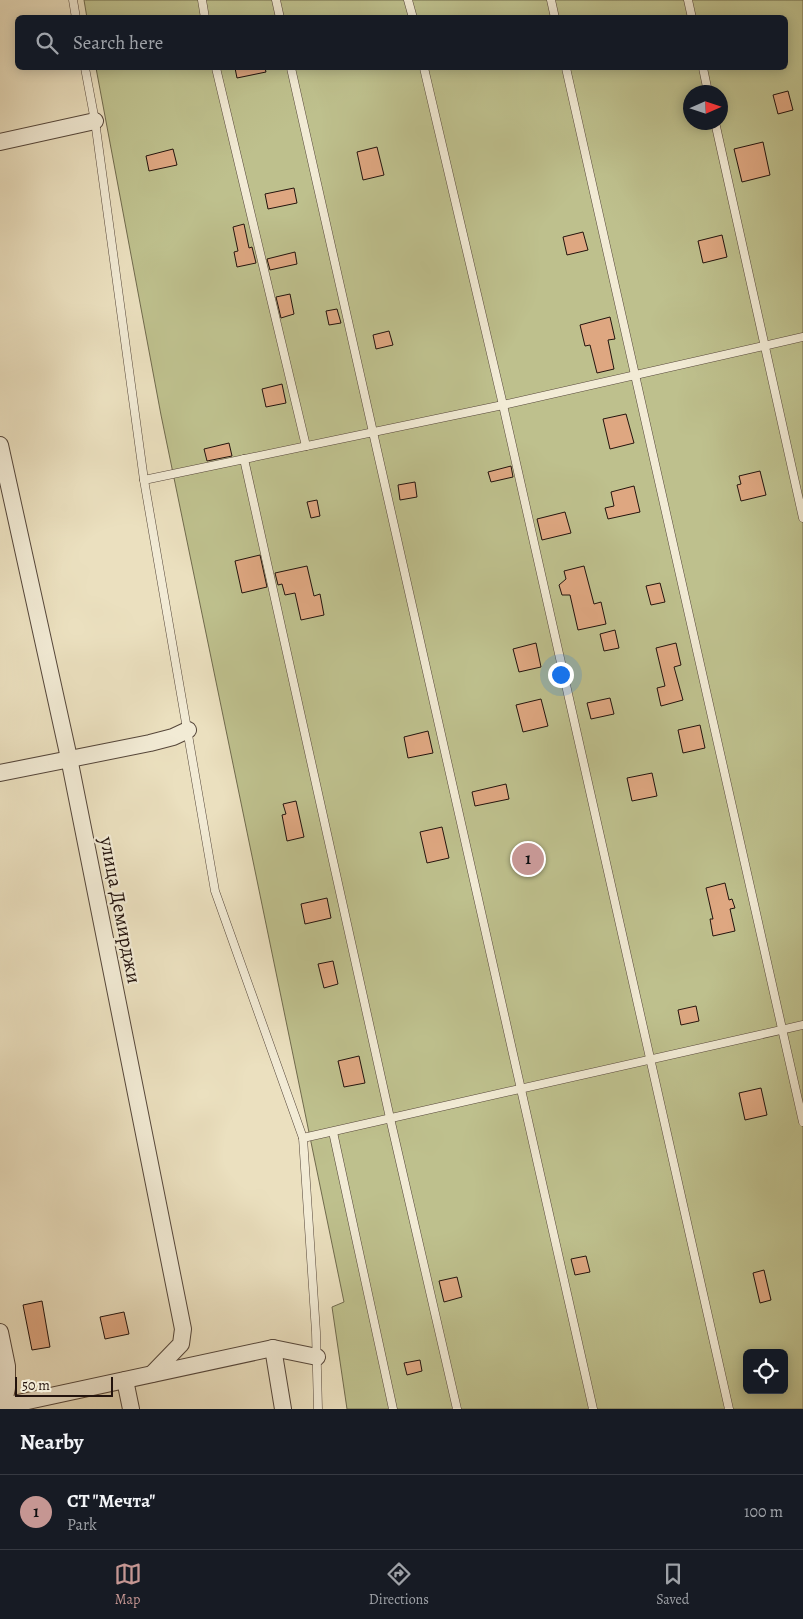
<!DOCTYPE html>
<html lang="en">
<head>
<meta charset="utf-8">
<style>
	:root { --surface:#171b24; --page:#242831; --text:#f1f3f6; --muted:#9ea1a6; --line:#363941; --accent:#c59692 }
	body { margin:0; font-family:Alegreya,serif; background:var(--page); color:var(--text) }
	.controls { position:absolute; right:15px; bottom:15px; display:grid; overflow:hidden; border-radius:8px; box-shadow:0 2px 12px #0003 }
	.controls button { width:45px; height:45px; display:grid; place-items:center; padding:0; border:0; border-bottom:1px solid var(--line); background:var(--surface); color:var(--text); font:25px sans-serif }
	.compass { position:absolute; left:683px; top:85px; width:45px; height:45px; border-radius:50%; background:var(--surface); box-shadow:0 2px 12px #0003; rotate:87deg }
	.scale { position:absolute; left:15px; bottom:12px; width:98px; box-sizing:border-box; padding-left:5px; border:2px solid #23130d; border-top:0; font-size:14px; line-height:18px; white-space:nowrap; color:#23130d; -webkit-text-stroke:4px #f2ebd5; paint-order:stroke }
	.you { position:absolute; left:560px; top:674px; width:18px; height:18px; margin:-12px; border:4px solid #fff; border-radius:50%; background:#1a73e8; box-shadow:0 0 0 8px #1a73e833 }
	.badge { display:grid; place-items:center; width:32px; height:32px; border-radius:50%; background:var(--accent); color:#111; font-size:16px; font-weight:700 }
	.pin { position:absolute; translate:-50% -50%; border:2px solid #fff; box-shadow:0 1px 5px #0006 }
	.list { margin:0; padding:0; list-style:none }
	h2 { display:flex; justify-content:space-between; align-items:center; height:65px; margin:0; padding:0 20px; font-size:21px }
	h2 small { font-size:16px; font-weight:400; color:var(--muted) }
	.list li { display:grid; grid-template-columns:32px 1fr auto; gap:15px; align-items:center; box-sizing:border-box; height:75px; padding:0 20px; border-top:1px solid var(--line) }
	.list b { display:block; font-size:19px; white-space:nowrap }
	.list p { margin:0; font-size:16px; white-space:nowrap; color:var(--muted) }
	.list em { font-size:16px; font-style:normal; color:var(--muted) }
	.icon { flex:none; width:28px; height:28px; fill:none; stroke:currentColor; stroke-width:2; stroke-linecap:round; stroke-linejoin:round }
	.map { position:relative; flex:none; width:803px; height:1409px; overflow:hidden }
	.search { position:absolute; background:var(--surface); box-shadow:0 2px 12px #0003; left:15px; right:15px; top:15px; height:55px; display:flex; align-items:center; gap:12px; box-sizing:border-box; padding:0 18px; border-radius:8px; color:var(--muted); font-size:19px }
	.sheet { height:140px; background:var(--surface) }
	nav { display:flex; justify-content:space-around; align-items:center; box-sizing:border-box; height:70px; border-top:1px solid var(--line); background:var(--surface); font-size:14px; color:var(--muted) }
	nav a { display:grid; justify-items:center; gap:2px }
	nav .on { color:var(--accent) }
	.map>svg:first-child { display:block }
	.green { fill:#bec08d; stroke:#706a4d; fill-rule:evenodd }
	.building { fill:#dea781; stroke:#23130d }
	.lines { fill:none; stroke-linecap:round; stroke-linejoin:round }
	.lane-casing { stroke:#55463a; stroke-width:9 }
	.street-casing { stroke:#55463a; stroke-width:18 }
	.lane { stroke:#f2ebd5; stroke-width:8 }
	.street { stroke:#f2ebd5; stroke-width:16 }
	.labels { text-anchor:middle; stroke-width:4.5; stroke-linejoin:round; paint-order:stroke }
	.street-label { font-size:20px; fill:#23130d; stroke:#f2ebd5 }
</style>
</head>
<body>
<div class="map">
<svg width="803" height="1409" viewBox="0 0 803 1409">
	<rect width="100%" height="100%" fill="#ebe0bf"/>
	<filter id="stains"><feTurbulence type="fractalNoise" baseFrequency=".004" numOctaves="4"/><feColorMatrix values="0 0 0 0 .2 0 0 0 0 .09 0 0 0 0 .02 0 0 0 .5 -.17"/></filter>
	<radialGradient id="worn" r=".72"><stop offset=".6" stop-color="#630" stop-opacity="0"/><stop offset="1" stop-color="#630" stop-opacity=".3"/></radialGradient>
	<path class="green" d="M84,0H803V1409H347L332,1307L344,1302L161,415L96,68H786V18H87ZM690,92H720V122H690ZM747,1353H784V1390H747Z"/>
	<g class="building">
		<path d="M235,68H265L266,72L237,78Z"/>
		<path d="M788,91L793,110L778,114L773,95Z"/>
		<path d="M763,142L770,175L742,182L734,149Z"/>
		<path d="M377,147L384,175L363,180L357,152Z"/>
		<path d="M173,149L177,165L149,171L146,156Z"/>
		<path d="M294,188L297,203L268,209L265,194Z"/>
		<path d="M244,224L249,248L252,247L256,263L237,267L234,252L238,251L233,227Z"/>
		<path d="M583,232L588,250L567,255L563,237Z"/>
		<path d="M722,235L727,257L703,263L698,241Z"/>
		<path d="M295,252L297,264L270,270L267,259Z"/>
		<path d="M290,294L294,314L281,318L276,297Z"/>
		<path d="M337,309L341,323L329,325L326,311Z"/>
		<path d="M610,317L615,339L608,340L614,369L597,373L590,345L585,346L580,325Z"/>
		<path d="M389,331L393,345L376,349L373,335Z"/>
		<path d="M282,384L286,403L266,407L262,389Z"/>
		<path d="M626,414L634,443L610,449L603,419Z"/>
		<path d="M229,443L232,456L207,461L204,449Z"/>
		<path d="M511,466L513,477L491,482L488,472Z"/>
		<path d="M760,471L766,495L741,501L737,485L741,484L739,476Z"/>
		<path d="M415,482L417,497L400,500L398,485Z"/>
		<path d="M634,486L640,512L608,519L605,508L614,506L611,492Z"/>
		<path d="M317,500L320,516L311,518L307,502Z"/>
		<path d="M565,512L571,533L542,540L537,519Z"/>
		<path d="M260,555L267,587L242,593L235,561Z"/>
		<path d="M307,566L314,596L320,594L324,615L301,620L295,593L285,595L282,584L278,585L275,573Z"/>
		<path d="M584,566L594,604L601,602L606,624L578,630L570,595H562L559,585L566,579L564,571Z"/>
		<path d="M660,583L665,602L651,605L646,586Z"/>
		<path d="M615,630L619,648L604,651L600,634Z"/>
		<path d="M536,643L541,667L519,672L513,649Z"/>
		<path d="M676,643L681,665L674,667L683,700L661,706L657,688L665,686L656,648Z"/>
		<path d="M610,698L614,714L591,719L587,703Z"/>
		<path d="M541,699L548,726L523,732L516,705Z"/>
		<path d="M700,725L705,748L683,753L678,730Z"/>
		<path d="M428,731L433,753L408,758L404,737Z"/>
		<path d="M652,773L657,796L632,801L627,778Z"/>
		<path d="M506,784L509,799L475,806L472,792Z"/>
		<path d="M296,801L304,837L287,841L282,815L286,814L283,804Z"/>
		<path d="M442,827L449,858L427,863L420,832Z"/>
		<path d="M725,883L729,900L732,899L735,908L730,909L735,931L713,936L710,919H713L706,888Z"/>
		<path d="M327,898L331,918L305,924L301,904Z"/>
		<path d="M333,961L338,984L324,988L318,964Z"/>
		<path d="M696,1006L699,1021L681,1025L678,1010Z"/>
		<path d="M359,1056L365,1083L344,1087L338,1061Z"/>
		<path d="M761,1088L767,1115L745,1120L739,1093Z"/>
		<path d="M586,1256L590,1272L575,1275L571,1259Z"/>
		<path d="M764,1270L771,1300L760,1303L753,1273Z"/>
		<path d="M457,1277L462,1297L444,1302L439,1281Z"/>
		<path d="M42,1301L50,1347L32,1350L23,1305Z"/>
		<path d="M124,1312L129,1334L105,1339L100,1317Z"/>
		<path d="M420,1360L422,1371L407,1375L404,1363Z"/>
	</g>
	<g class="lines">
		<g class="lane-casing">
			<g id="lane">
				<path d="M73,0L76,18"/>
				<path d="M202,0L205,18"/>
				<path d="M276,0L280,18"/>
				<path d="M408,0L413,18"/>
				<path d="M551,0L555,18"/>
				<path d="M688,0L692,18"/>
				<path d="M85,68L95,121L144,480L215,891L303,1138L316,1332L318,1409"/>
				<path d="M216,68L306,446"/>
				<path d="M291,68L593,1409"/>
				<path d="M424,68L503,405L729,1409"/>
				<path d="M566,68L803,1122"/>
				<path d="M703,68L708,92"/>
				<path d="M715,122L803,518"/>
				<path d="M244,459L390,1118L457,1409"/>
				<path d="M144,480L503,405L803,337"/>
				<path d="M333,1132L393,1409"/>
				<path d="M303,1138L803,1025"/>
			</g>
		</g>
		<g class="street-casing">
			<g id="street">
				<path d="M0,142L95,121"/>
				<path d="M0,445L69,758L183,1329L181,1344L152,1374"/>
				<path d="M0,773L150,743L173,737L188,730"/>
				<path d="M0,1332L7,1366V1388L3,1406"/>
				<path d="M273,1348L283,1409"/>
				<path d="M125,1380L131,1409"/>
				<path d="M0,1407L273,1348L317,1357"/>
			</g>
		</g>
		<use href="#lane" class="lane"/>
		<use href="#street" class="street"/>
	</g>
	<g class="labels">
		<g class="street-label">
			<text transform="translate(121 910) rotate(79)" y="7">улица Демирджи</text>
		</g>
	</g>
	<rect width="100%" height="100%" filter="url(#stains)"/>
	<rect width="100%" height="100%" fill="url(#worn)"/>
</svg>
<div class="controls">
<button><svg class="icon" aria-label="locate" viewBox="0 0 24 24"><circle cx="12" cy="12" r="6"/><path d="M12 2v4M12 18v4M2 12h4M18 12h4"/></svg></button>
</div>
<svg class="compass" viewBox="-18 -18 36 36"><path d="M0-13l5 13h-10z" fill="#e53935"/><path d="M0 13l5-13h-10z" fill="#9ea1a6"/></svg>
<div class="scale">50 m</div>
<div class="you"></div>
<div class="pin badge" style="left:528px;top:859px">1</div>
<div class="search"><svg class="icon" aria-label="search" viewBox="0 0 24 24"><circle cx="10" cy="10" r="6"/><path d="M15 15l6 6"/></svg>Search here</div>
</div>
<section class="sheet">
<h2>Nearby<small></small></h2>
<ul class="list">
<li><span class="badge">1</span><div><b>СТ &quot;Мечта&quot;</b><p>Park</p></div><em>100 m</em></li>
</ul>
</section>
<nav>
<a class="on"><svg class="icon" aria-label="map" viewBox="0 0 24 24"><path d="M3 6l6-2 6 2 6-2v14l-6 2-6-2-6 2zM9 4v14M15 6v14"/></svg>Map</a>
<a><svg class="icon" aria-label="directions" viewBox="0 0 24 24"><path d="M12 3l9 9-9 9-9-9zM9 14v-3h6M13 9l2 2-2 2"/></svg>Directions</a>
<a><svg class="icon" aria-label="saved" viewBox="0 0 24 24"><path d="M7 4h10v16l-5-4-5 4z"/></svg>Saved</a>
</nav>
</body>
</html>
